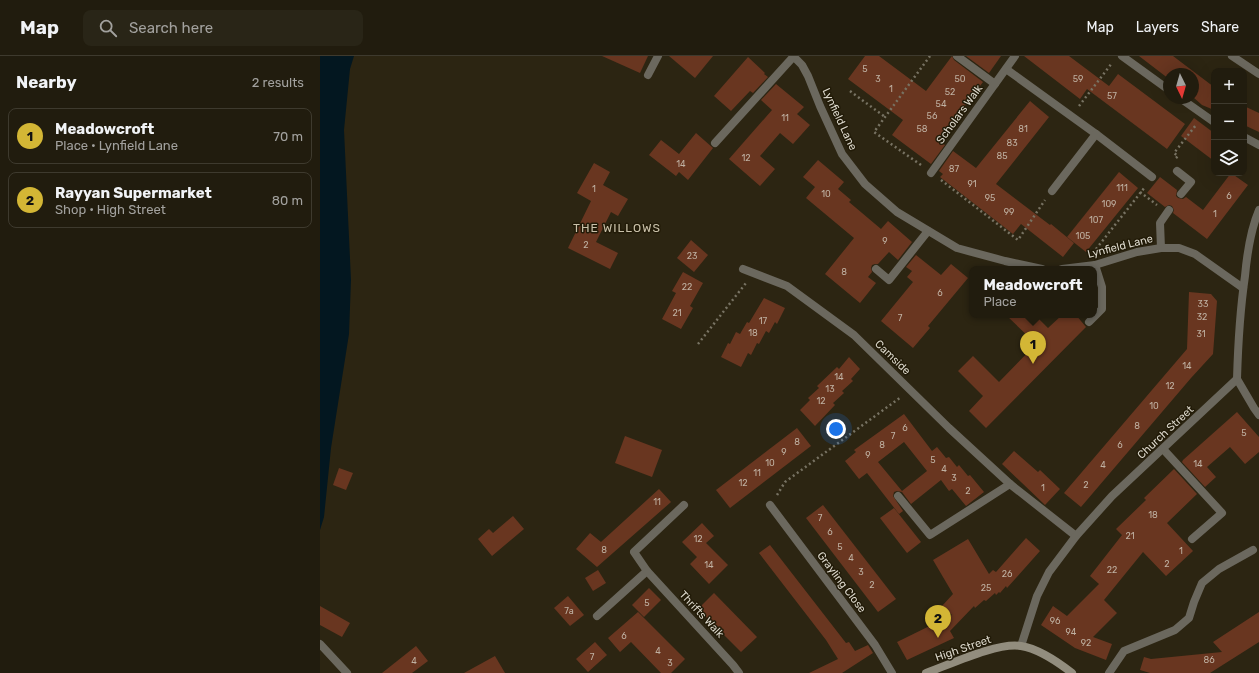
<!DOCTYPE html>
<html lang="en">
<head>
<meta charset="utf-8">
<style>
	:root { --surface:#211c0e; --page:#292517; --text:#f1f3f6; --muted:#a2a19e; --line:#3e3a2e; --accent:#d3b635 }
	body { margin:0; font-family:Rubik,sans-serif; background:var(--page); color:var(--text) }
	.controls { position:absolute; right:12px; top:12px; display:grid; overflow:hidden; border-radius:8px; box-shadow:0 4px 16px #0002 }
	.controls button { width:36px; height:36px; display:grid; place-items:center; padding:0; border:0; border-bottom:1px solid var(--line); background:var(--surface); color:var(--text); font:20px sans-serif }
	.compass { position:absolute; left:843px; top:12px; width:36px; height:36px; border-radius:50%; background:var(--surface); box-shadow:0 4px 16px #0002; rotate:175deg }
	.you { position:absolute; left:516px; top:373px; width:14px; height:14px; margin:-10px; border:3px solid #fff; border-radius:50%; background:#1a73e8; box-shadow:0 0 0 6px #1a73e833 }
	.badge { display:grid; place-items:center; width:26px; height:26px; border-radius:50%; background:var(--accent); color:#111; font-size:13px; font-weight:700 }
	.pin { position:absolute; translate:-50% -33px; filter:drop-shadow(0 1px 2px #0008) }
	.pin::after { content:''; position:absolute; top:21px; width:14px; height:12px; background:inherit; clip-path:polygon(0 0,100% 0,50% 100%) }
	.popup { position:absolute; left:649px; top:210px; width:128px; height:52px; box-sizing:border-box; display:grid; place-content:center; border-radius:8px; background:var(--surface); filter:drop-shadow(0 1px 3px #0005); font-size:13px; white-space:nowrap; color:var(--muted) }
	.popup b { font-size:15px; color:var(--text) }
	.popup::after { content:''; position:absolute; left:50%; top:100%; margin-left:-8px; border:8px solid transparent; border-top-color:var(--surface) }
	.list { margin:0; padding:0; list-style:none }
	h2 { display:flex; justify-content:space-between; align-items:center; height:52px; margin:0; padding:0 16px; font-size:17px }
	h2 small { font-size:13px; font-weight:400; color:var(--muted) }
	.list li { display:grid; grid-template-columns:26px 1fr auto; gap:12px; align-items:center; box-sizing:border-box; height:56px; margin:0 8px 8px; padding:0 8px; border:1px solid var(--line); border-radius:8px }
	.list b { display:block; font-size:15px; white-space:nowrap }
	.list p { margin:0; font-size:13px; white-space:nowrap; color:var(--muted) }
	.list em { font-size:13px; font-style:normal; color:var(--muted) }
	.icon { flex:none; width:22px; height:22px; fill:none; stroke:currentColor; stroke-width:2; stroke-linecap:round; stroke-linejoin:round }
	.map { position:relative; flex:none; width:939px; height:617px; overflow:hidden }
	header { display:flex; align-items:center; gap:24px; box-sizing:border-box; height:56px; padding:0 20px; background:var(--surface); border-bottom:1px solid var(--line) }
	header strong { font-size:19px }
	nav { display:flex; gap:22px; margin-inline-start:auto; font-size:14px }
	.search { width:280px; height:36px; background:var(--page); display:flex; align-items:center; gap:10px; box-sizing:border-box; padding:0 14px; border-radius:8px; color:var(--muted); font-size:15px }
	main { display:flex }
	aside { flex:1; background:var(--surface) }
	.map>svg:first-child { display:block }
	.water { fill:#031720 }
	.building { fill:#693620; fill-rule:evenodd }
	.lines { fill:none; stroke-linecap:round; stroke-linejoin:round }
	.path { stroke:#787363; stroke-width:2.5; stroke-dasharray:2 3; stroke-linecap:butt }
	.lane { stroke:#6b685e; stroke-width:8 }
	.street { stroke:#6b685e; stroke-width:8 }
	.secondary { stroke:#928d7e; stroke-width:8 }
	.labels { text-anchor:middle; stroke-width:3; stroke-linejoin:round; paint-order:stroke }
	.number-label { font-size:9px; fill:#bfb0a1 }
	.street-label { font-size:11px; fill:#dcd8cc; stroke:#221b08 }
	.neighbourhood-label { font-size:12px; letter-spacing:1px; fill:#c9c0a9; stroke:#221b08 }
</style>
</head>
<body>
<header>
<strong>Map</strong>
<div class="search"><svg class="icon" aria-label="search" viewBox="0 0 24 24"><circle cx="10" cy="10" r="6"/><path d="M15 15l6 6"/></svg>Search here</div>
<nav><a>Map</a><a>Layers</a><a>Share</a></nav>
</header>
<main>
<aside>
<h2>Nearby<small>2 results</small></h2>
<ul class="list">
<li><span class="badge">1</span><div><b>Meadowcroft</b><p>Place · Lynfield Lane</p></div><em>70 m</em></li>
<li><span class="badge">2</span><div><b>Rayyan Supermarket</b><p>Shop · High Street</p></div><em>80 m</em></li>
</ul>
</aside>
<div class="map">
<svg width="939" height="617" viewBox="0 0 939 617">
	<rect width="100%" height="100%" fill="#2c2512"/>
	<path class="water" d="M0,0H34L30,13L24,74L31,224L29,278L11,392L4,461L0,474Z"/>
	<g class="building">
		<path d="M282,0H328L320,17Z"/>
		<path d="M349,0H393L375,22Z"/>
		<path d="M545,0H559L606,35L632,0L634,4L663,26L619,84L625,89L611,108L572,79L583,64L528,23Z"/>
		<path d="M646,0H681L669,17Z"/>
		<path d="M704,0H749L789,30L798,18L865,68L847,93L767,33L760,43Z"/>
		<path d="M819,0H853L894,31V54L882,49L873,41V18H849V23Z"/>
		<path d="M428,1L445,17L444,18L448,21L433,37L430,35L411,55L394,40Z"/>
		<path d="M456,28L484,51L477,58L490,69L473,88L460,77L440,100L455,113L440,130L409,103L452,54L441,44Z"/>
		<path d="M710,45L729,61L676,128L730,169L731,168L754,187L743,201L701,168L693,178L620,121L623,118L619,115L633,95L656,112Z"/>
		<path d="M924,50L939,57V76L924,69Z"/>
		<path d="M874,62L894,77V105L861,80Z"/>
		<path d="M376,77L393,92L368,124L359,116L356,120L329,99L341,84L359,98Z"/>
		<path d="M498,104L524,126L518,133L531,144L529,146L561,173L568,165L592,186L578,204L569,196L558,208H555L552,209L551,212L552,216L548,221L556,227L540,247L505,218L534,182L486,142L495,131L483,121Z"/>
		<path d="M274,107L290,116L283,129L308,143L298,160L291,156L276,186L298,197L290,213L248,192L271,145L257,137Z"/>
		<path d="M799,116L818,132L766,196L747,181Z"/>
		<path d="M911,117L928,129L887,183L853,157L854,154L852,150L849,149L845,151L827,137L840,121L857,134L856,140L858,142L863,143L866,141L883,154Z"/>
		<path d="M371,184L388,199L374,216L357,202Z"/>
		<path d="M596,199L621,219L631,208L648,222L608,270L610,272L593,292L561,265L593,226L587,221L592,215L586,211Z"/>
		<path d="M363,216L383,227L370,250L373,252L361,273L342,263L356,237L352,235Z"/>
		<path d="M869,236L891,238L897,245L893,298L871,322L761,451L744,437L867,293Z"/>
		<path d="M444,242L465,252L457,268L455,266L449,277L446,275L439,288L437,287L431,299L428,297L421,311L401,301L408,287L410,288L416,276L420,278L427,266L429,267Z"/>
		<path d="M686,259H715L728,272L742,259H756L766,271L666,372L649,355L663,340L638,315L653,300L679,326L716,288Z"/>
		<path d="M529,301L540,313L531,323L533,325L522,335L524,337L513,347L515,349L495,370L480,354L490,344L488,342L499,332L497,330L517,311L519,313Z"/>
		<path d="M917,356L939,381V396L925,408L910,391L887,411L896,421L885,431L862,406L863,404Z"/>
		<path d="M584,358L612,395L617,391L626,402L629,401L637,411L639,409L648,420L650,419L664,436L646,450L632,433L629,435L621,424L591,448L582,436L577,435L574,436L573,440L583,455L579,458L547,417L539,423L525,405L536,396L534,394ZM584,386L607,415L582,435L558,406Z"/>
		<path d="M477,372L491,390L410,452L396,434Z"/>
		<path d="M305,380L342,394L332,421L295,407Z"/>
		<path d="M694,395L718,416L720,414L740,433L725,449L682,408Z"/>
		<path d="M19,412L33,417L26,434L13,429Z"/>
		<path d="M854,413L877,438L847,467L873,495L846,520L823,496L784,544L797,557L773,581L792,588L786,604L755,592L721,569L733,550L747,560L779,528L770,520L802,479L796,473L826,444L824,442Z"/>
		<path d="M339,433L351,446L277,511L256,493L270,477L281,486Z"/>
		<path d="M503,449L576,543L558,556L486,462Z"/>
		<path d="M574,452L601,486L587,497L560,462Z"/>
		<path d="M193,460L204,473L172,500L158,483L169,473L173,477Z"/>
		<path d="M382,467L394,480L386,487L408,509L389,528L370,508L377,501L362,486Z"/>
		<path d="M706,482L720,495L687,532L686,530L680,537L679,536L676,539L675,537L666,545L664,544L655,552L654,550L630,575L634,582L587,604L577,586L632,559L622,550L633,538L613,504L648,483L669,518L673,514L676,516Z"/>
		<path d="M450,489L526,587L529,586L535,595L548,589L553,597L522,617H489L518,603L506,584L439,497Z"/>
		<path d="M278,514L286,527L273,535L265,522Z"/>
		<path d="M329,532L341,544L324,561L312,549Z"/>
		<path d="M394,537L437,581L421,596L378,553Z"/>
		<path d="M248,540L264,559L250,570L234,552Z"/>
		<path d="M0,550L30,567L22,581L0,569Z"/>
		<path d="M318,556L365,603L351,617H341L311,586L300,596L288,582Z"/>
		<path d="M939,556V586L890,617H830L820,614L824,601L831,603L902,596L893,586Z"/>
		<path d="M275,586L287,599L268,616L256,603Z"/>
		<path d="M96,590L108,605L92,617H62Z"/>
		<path d="M175,600L185,617H144Z"/>
	</g>
	<g class="lines">
		<g class="path">
			<path d="M530,35L565,61"/>
			<path d="M759,50L792,7"/>
			<path d="M856,102L858,100L854,97L876,69"/>
			<path d="M601,109L554,76L610,0"/>
			<path d="M621,124L698,184L725,144"/>
			<path d="M820,136L837,149"/>
			<path d="M776,193L825,131"/>
			<path d="M378,288L426,227"/>
			<path d="M457,439L465,426L581,341"/>
		</g>
		<g class="lane">
			<path d="M912,0L939,18"/>
			<path d="M857,115L871,126L861,138"/>
			<path d="M841,192L840,167L849,154"/>
			<path d="M769,266L782,253V231L775,209"/>
			<path d="M843,393L902,457L872,483"/>
			<path d="M0,588L27,617"/>
			<path d="M789,617L804,595L855,574L869,562L874,546L882,527L899,513L933,494"/>
		</g>
		<g class="street">
			<path d="M473,0L482,9L488,20L500,50L522,98L545,128L577,156L637,192L685,205L722,213"/>
			<path d="M637,0L675,28"/>
			<path d="M802,0L849,34"/>
			<path d="M686,13L776,78L832,121"/>
			<path d="M328,19L338,0"/>
			<path d="M860,42L894,66"/>
			<path d="M924,81L939,89"/>
			<path d="M395,87L474,0"/>
			<path d="M611,117L695,0"/>
			<path d="M732,135L776,78"/>
			<path d="M423,213L467,230L534,279L629,372L690,428L756,480"/>
			<path d="M556,213L569,224L608,175"/>
			<path d="M742,213L775,209L817,196L841,192H859L875,198L923,232"/>
			<path d="M917,323L934,352L939,359"/>
			<path d="M578,440L610,479L690,428"/>
			<path d="M364,449L314,496L327,515L413,609L419,617"/>
			<path d="M450,449L555,589L572,617"/>
			<path d="M277,560L327,515"/>
			<path d="M701,590L717,540L729,516L756,480L792,440L917,323C918,289 920,254 925,220C927,198 930,175 939,154"/>
		</g>
		<path class="secondary" d="M606,617C629,609 677,586 701,590C719,593 738,606 752,617"/>
	</g>
	<g class="labels">
		<g class="number-label">
			<text x="545" y="16">5</text>
			<text x="558" y="26">3</text>
			<text x="640" y="26">50</text>
			<text x="758" y="26">59</text>
			<text x="571" y="36">1</text>
			<text x="630" y="39">52</text>
			<text x="792" y="43">57</text>
			<text x="621" y="51">54</text>
			<text x="612" y="63">56</text>
			<text x="465" y="65">11</text>
			<text x="602" y="76">58</text>
			<text x="703" y="76">81</text>
			<text x="692" y="90">83</text>
			<text x="682" y="103">85</text>
			<text x="426" y="105">12</text>
			<text x="361" y="111">14</text>
			<text x="634" y="116">87</text>
			<text x="652" y="131">91</text>
			<text x="802" y="135">111</text>
			<text x="274" y="136">1</text>
			<text x="506" y="141">10</text>
			<text x="909" y="143">6</text>
			<text x="670" y="145">95</text>
			<text x="789" y="151">109</text>
			<text x="689" y="159">99</text>
			<text x="895" y="161">1</text>
			<text x="776" y="167">107</text>
			<text x="763" y="183">105</text>
			<text x="565" y="188">9</text>
			<text x="266" y="192">2</text>
			<text x="372" y="203">23</text>
			<text x="524" y="219">8</text>
			<text x="367" y="234">22</text>
			<text x="620" y="240">6</text>
			<text x="883" y="251">33</text>
			<text x="357" y="260">21</text>
			<text x="882" y="264">32</text>
			<text x="580" y="265">7</text>
			<text x="443" y="268">17</text>
			<text x="433" y="280">18</text>
			<text x="881" y="281">31</text>
			<text x="867" y="313">14</text>
			<text x="519" y="324">14</text>
			<text x="850" y="333">12</text>
			<text x="510" y="336">13</text>
			<text x="501" y="348">12</text>
			<text x="834" y="353">10</text>
			<text x="817" y="373">8</text>
			<text x="585" y="375">6</text>
			<text x="924" y="380">5</text>
			<text x="573" y="383">7</text>
			<text x="477" y="389">8</text>
			<text x="562" y="392">8</text>
			<text x="800" y="392">6</text>
			<text x="464" y="399">9</text>
			<text x="548" y="402">9</text>
			<text x="613" y="407">5</text>
			<text x="450" y="410">10</text>
			<text x="878" y="411">14</text>
			<text x="783" y="412">4</text>
			<text x="624" y="416">4</text>
			<text x="437" y="420">11</text>
			<text x="634" y="425">3</text>
			<text x="423" y="430">12</text>
			<text x="766" y="432">2</text>
			<text x="723" y="435">1</text>
			<text x="648" y="438">2</text>
			<text x="337" y="449">11</text>
			<text x="833" y="462">18</text>
			<text x="500" y="465">7</text>
			<text x="510" y="479">6</text>
			<text x="810" y="483">21</text>
			<text x="378" y="486">12</text>
			<text x="520" y="494">5</text>
			<text x="284" y="497">8</text>
			<text x="861" y="498">1</text>
			<text x="531" y="505">4</text>
			<text x="847" y="511">2</text>
			<text x="389" y="512">14</text>
			<text x="792" y="517">22</text>
			<text x="541" y="519">3</text>
			<text x="687" y="521">26</text>
			<text x="552" y="532">2</text>
			<text x="666" y="535">25</text>
			<text x="327" y="550">5</text>
			<text x="249" y="558">7a</text>
			<text x="735" y="568">96</text>
			<text x="751" y="579">94</text>
			<text x="304" y="583">6</text>
			<text x="766" y="590">92</text>
			<text x="338" y="598">4</text>
			<text x="272" y="604">7</text>
			<text x="889" y="607">86</text>
			<text x="94" y="608">4</text>
			<text x="350" y="610">3</text>
		</g>
		<g class="street-label">
			<text transform="translate(639 58) rotate(-54)" y="4">Scholars Walk</text>
			<text transform="translate(520 63) rotate(65)" y="4">Lynfield Lane</text>
			<text transform="translate(800 190) rotate(-14)" y="4">Lynfield Lane</text>
			<text transform="translate(573 301) rotate(44)" y="4">Camside</text>
			<text transform="translate(845 376) rotate(-43)" y="4">Church Street</text>
			<text transform="translate(522 526) rotate(53)" y="4">Grayling Close</text>
			<text transform="translate(382 558) rotate(47)" y="4">Thrifts Walk</text>
			<text transform="translate(643 592) rotate(-19)" y="4">High Street</text>
		</g>
		<g class="neighbourhood-label">
			<text x="297" y="176">THE WILLOWS</text>
		</g>
	</g>
</svg>
<div class="controls">
<button>+</button>
<button>−</button>
<button><svg class="icon" aria-label="layers" viewBox="0 0 24 24"><path d="M12 4l9 5-9 5-9-5zM3 14l9 5 9-5"/></svg></button>
</div>
<svg class="compass" viewBox="-18 -18 36 36"><path d="M0-13l5 13h-10z" fill="#e53935"/><path d="M0 13l5-13h-10z" fill="#a2a19e"/></svg>
<div class="you"></div>
<div class="pin badge" style="left:713px;top:308px">1</div>
<div class="popup"><b>Meadowcroft</b>Place</div>
<div class="pin badge" style="left:618px;top:582px">2</div>
</div>
</main>
</body>
</html>
